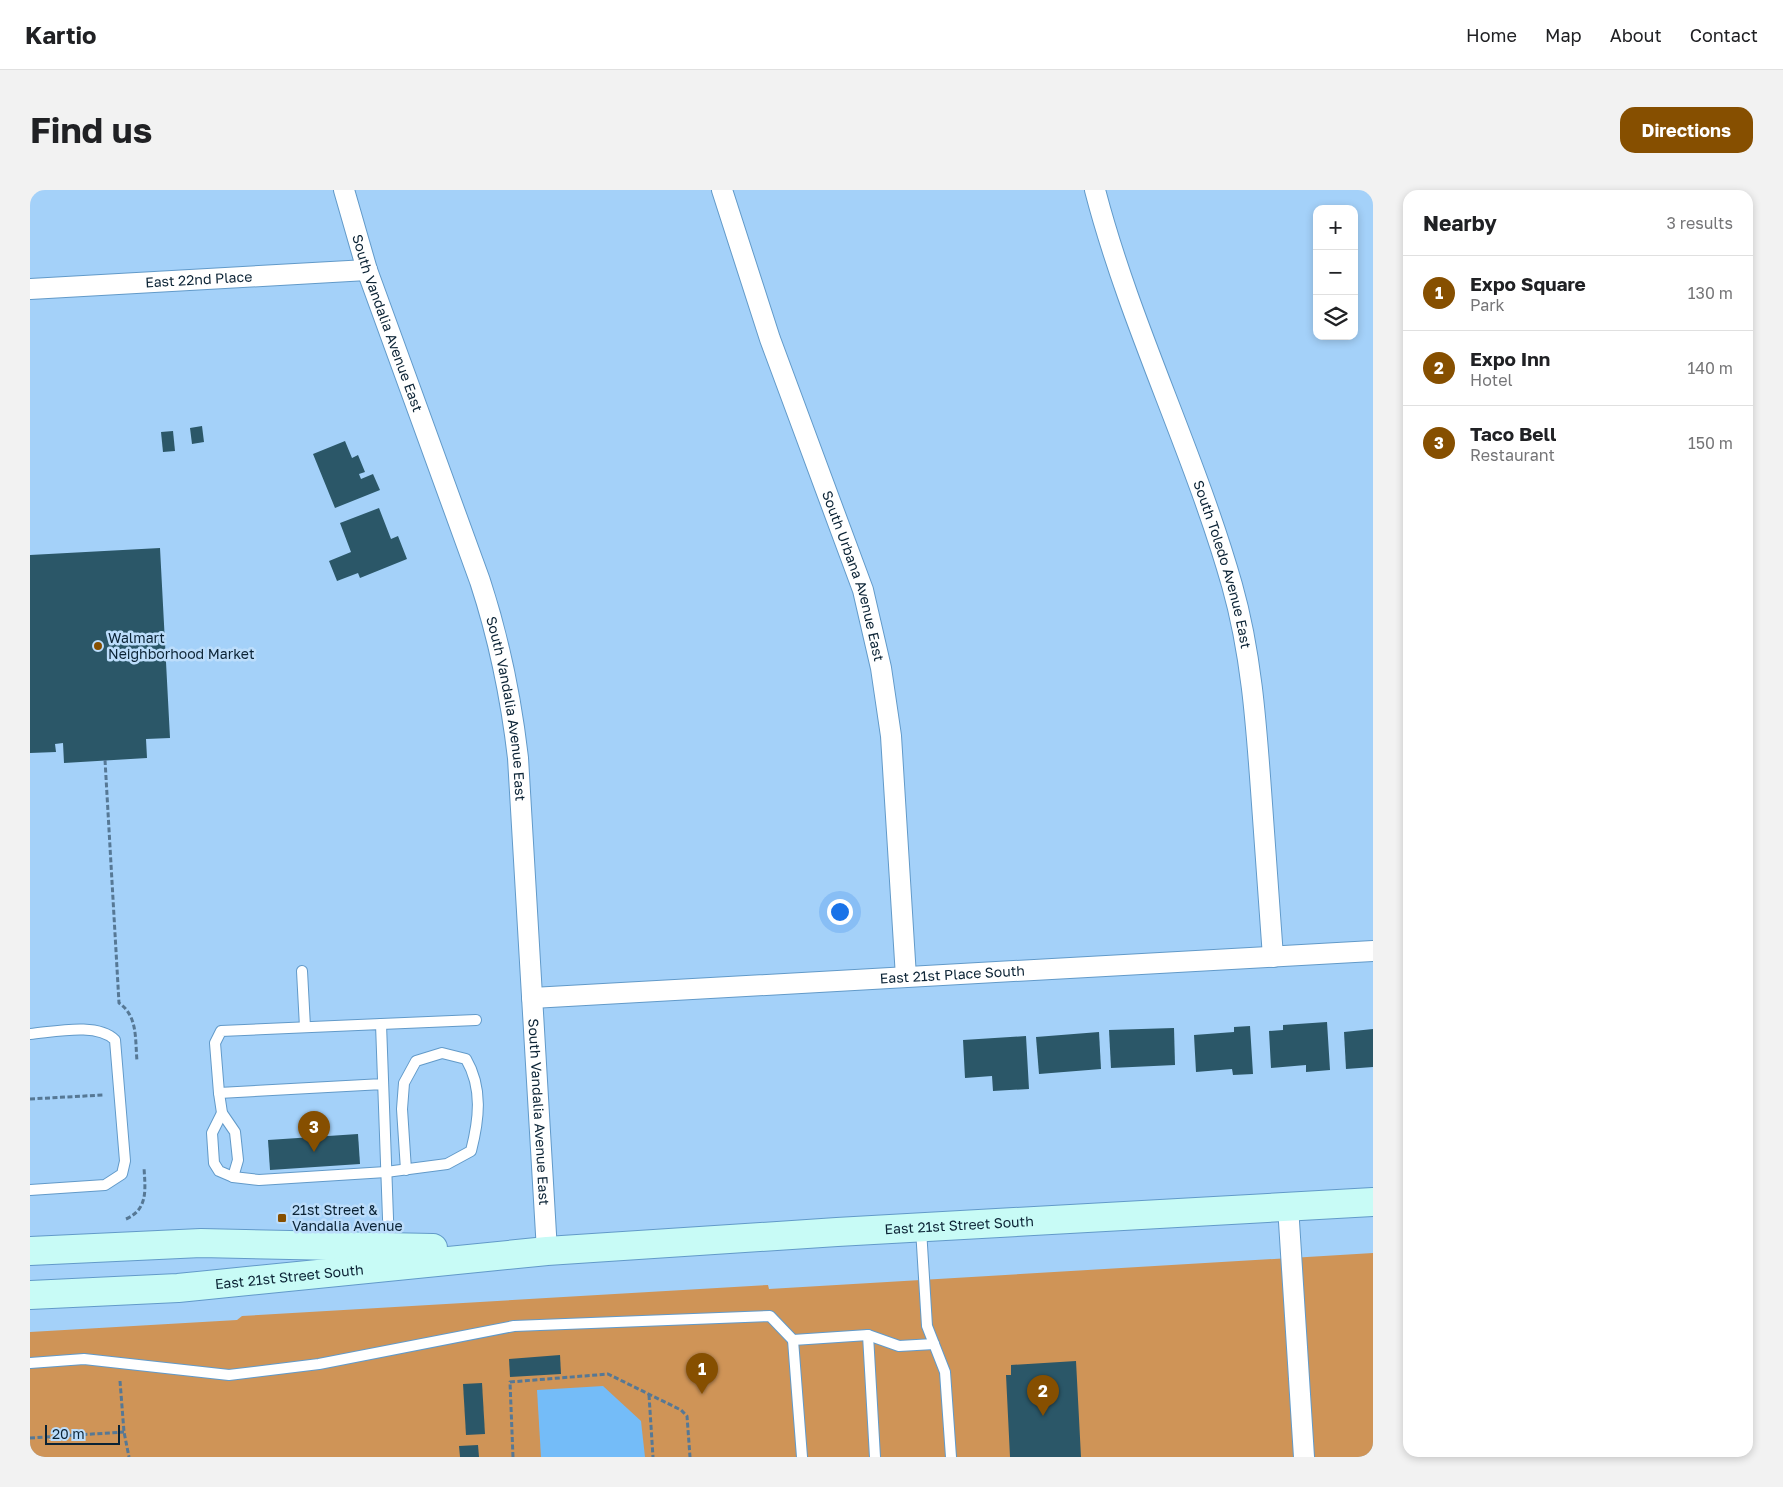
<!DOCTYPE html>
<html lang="en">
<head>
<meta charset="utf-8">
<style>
	:root { --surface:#fff; --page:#f2f2f2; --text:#202124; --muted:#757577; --line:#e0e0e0; --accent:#864f00 }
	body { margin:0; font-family:"Golos Text",sans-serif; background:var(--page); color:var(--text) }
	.controls { position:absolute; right:15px; top:15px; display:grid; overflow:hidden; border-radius:10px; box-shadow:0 2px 8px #0003 }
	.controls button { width:45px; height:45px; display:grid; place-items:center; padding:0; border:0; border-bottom:1px solid var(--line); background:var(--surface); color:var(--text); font:25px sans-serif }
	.scale { position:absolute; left:15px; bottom:12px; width:75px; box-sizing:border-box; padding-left:5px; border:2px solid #0b2335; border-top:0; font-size:14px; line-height:18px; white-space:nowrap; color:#0b2335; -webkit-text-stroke:4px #bcddfb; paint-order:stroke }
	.you { position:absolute; left:809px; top:721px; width:18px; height:18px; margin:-12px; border:4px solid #fff; border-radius:50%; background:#1a73e8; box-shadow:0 0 0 8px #1a73e833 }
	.badge { display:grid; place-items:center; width:32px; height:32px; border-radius:50%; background:var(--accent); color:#fff; font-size:16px; font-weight:700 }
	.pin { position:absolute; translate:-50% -41px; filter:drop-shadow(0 1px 2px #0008) }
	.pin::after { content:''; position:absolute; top:26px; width:18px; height:15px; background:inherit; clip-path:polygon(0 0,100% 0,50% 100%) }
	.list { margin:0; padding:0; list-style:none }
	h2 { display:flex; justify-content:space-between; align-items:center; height:65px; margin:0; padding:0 20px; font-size:21px }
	h2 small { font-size:16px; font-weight:400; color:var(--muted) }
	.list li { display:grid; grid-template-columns:32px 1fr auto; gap:15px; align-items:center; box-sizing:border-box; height:75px; padding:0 20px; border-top:1px solid var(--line) }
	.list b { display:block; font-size:19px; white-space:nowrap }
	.list p { margin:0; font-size:16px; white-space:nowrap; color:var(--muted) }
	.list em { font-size:16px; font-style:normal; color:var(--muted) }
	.icon { flex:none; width:28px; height:28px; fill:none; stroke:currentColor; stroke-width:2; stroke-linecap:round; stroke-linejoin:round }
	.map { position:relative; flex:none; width:1343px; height:1267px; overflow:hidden; border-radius:15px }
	header { display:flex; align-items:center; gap:30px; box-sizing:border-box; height:70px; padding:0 25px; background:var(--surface); border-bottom:1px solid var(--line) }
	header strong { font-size:24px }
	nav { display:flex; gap:28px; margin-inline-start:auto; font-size:18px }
	.intro { display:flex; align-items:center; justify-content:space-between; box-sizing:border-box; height:120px; padding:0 30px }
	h1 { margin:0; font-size:35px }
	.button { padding:12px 22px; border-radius:15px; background:var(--accent); color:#fff; font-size:18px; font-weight:700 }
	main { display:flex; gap:30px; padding:0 30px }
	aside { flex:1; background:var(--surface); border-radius:15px; box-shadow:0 2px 8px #0003 }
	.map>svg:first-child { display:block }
	.green { fill:#cf9457 }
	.water { fill:#74bcf8 }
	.building { fill:#2b5768 }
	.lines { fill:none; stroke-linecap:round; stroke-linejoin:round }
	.lane-casing { stroke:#629ac9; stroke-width:12 }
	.street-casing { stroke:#629ac9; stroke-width:22 }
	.secondary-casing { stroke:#629ac9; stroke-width:30 }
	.path { stroke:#567895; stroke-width:3; stroke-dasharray:5 2.5; stroke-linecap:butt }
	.lane { stroke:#fff; stroke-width:10 }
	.street { stroke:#fff; stroke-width:20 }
	.secondary { stroke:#c8fbf6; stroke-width:28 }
	.poi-dot { fill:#864f00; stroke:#bcddfb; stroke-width:2 }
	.labels { text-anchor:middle; stroke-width:5; stroke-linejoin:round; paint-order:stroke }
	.street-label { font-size:14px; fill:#0b2335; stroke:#bcddfb }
	.poi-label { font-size:14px; fill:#0b2335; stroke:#bcddfb; text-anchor:start }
</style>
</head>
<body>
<header>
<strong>Kartio</strong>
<nav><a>Home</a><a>Map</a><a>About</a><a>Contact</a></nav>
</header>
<div class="intro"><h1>Find us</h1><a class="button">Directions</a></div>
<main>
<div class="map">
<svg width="1343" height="1267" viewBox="0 0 1343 1267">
	<rect width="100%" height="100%" fill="#a4d1f9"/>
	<path class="green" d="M1343,1063V1267H0V1142L207,1130L212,1126L738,1095L739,1099Z"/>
	<path class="water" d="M573,1196L611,1231L615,1267H511L507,1200Z"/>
	<g class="building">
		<path d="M172,236L174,252L162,254L160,238Z"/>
		<path d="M143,241L145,261L133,262L131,242Z"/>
		<path d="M315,251L322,268L328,265L335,282L329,284L331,289L343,284L350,300L305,318L283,264Z"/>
		<path d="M349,318L361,349L368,346L377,369L330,388L328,383L307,391L299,371L321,362L310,333Z"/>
		<path d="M130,358L140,548L116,549L117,568L34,573L33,553L25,554L26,562L0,563V365Z"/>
		<path d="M1297,832L1300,880L1276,882V875L1241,878L1239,841L1253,840V835Z"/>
		<path d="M1220,836L1223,884L1203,885L1202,879L1166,882L1164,845L1204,842V837Z"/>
		<path d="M1144,838L1145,875L1081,878L1079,840Z"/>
		<path d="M1343,839V877L1316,879L1314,842Z"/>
		<path d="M1069,842L1071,879L1009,884L1006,847Z"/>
		<path d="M996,846L999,899L963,901L962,886L935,888L933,850Z"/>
		<path d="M328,944L330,974L240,980L238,950Z"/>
		<path d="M530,1165L531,1184L480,1187L479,1169Z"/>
		<path d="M1046,1171L1051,1267H980L976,1185H981V1175Z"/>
		<path d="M452,1193L455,1244L436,1245L433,1194Z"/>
		<path d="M448,1255L449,1267H430L429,1256Z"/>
	</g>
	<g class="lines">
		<g class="lane-casing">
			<g id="lane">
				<path d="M272,781L275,837"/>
				<path d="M351,834L446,830"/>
				<path d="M0,844C24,842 67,832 85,850L95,971L92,984L75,995L0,1000"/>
				<path d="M353,894L189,903L185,853L191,841L351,834L359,1056"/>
				<path d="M189,903L192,923L205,942L208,970L203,987"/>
				<path d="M192,923L182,943L184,973L189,981L203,987L229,990L356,982L417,974L441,961C449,930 453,898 436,869L412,863L386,871L374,893L372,919L376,980"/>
				<path d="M891,1039L897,1136L915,1182L921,1267"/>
				<path d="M838,1145L845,1267"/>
				<path d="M0,1173L54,1169L199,1185L289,1174L484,1136L740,1126L763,1150"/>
				<path d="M772,1267L763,1150L838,1145L869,1156L904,1154"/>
			</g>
		</g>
		<g class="street-casing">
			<g id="street">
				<path id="s1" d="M314,0L337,80L450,391C469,449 481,508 488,568L517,1061"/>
				<path id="s2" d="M692,0L740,149L833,400L851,478L861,546L876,787"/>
				<path id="s3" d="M1065,0C1100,135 1164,261 1202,395C1221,462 1226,531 1231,600C1235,656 1239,711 1243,767"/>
				<path id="s4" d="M0,99L337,80"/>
				<path id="s5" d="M502,808L1343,761"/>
				<path d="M1258,1016L1274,1267"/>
			</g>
		</g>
		<g class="secondary-casing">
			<g id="secondary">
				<path d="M0,1061L171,1053L403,1058"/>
				<path id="s6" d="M0,1105L148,1098L517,1061L807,1042L1343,1012"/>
			</g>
		</g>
		<g class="path">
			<path d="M75,570L89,813C108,826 105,849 107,871"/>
			<path d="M0,909L73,905"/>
			<path d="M96,1029C119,1019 115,998 114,977"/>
			<path d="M90,1191L94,1242L99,1267"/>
			<path d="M619,1205L623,1267"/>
			<path d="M0,1248L94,1242"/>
			<path d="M483,1267L480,1192L578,1184L651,1220L657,1226L660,1267"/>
		</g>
		<use href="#lane" class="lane"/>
		<use href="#street" class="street"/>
		<use href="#secondary" class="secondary"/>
	</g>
	<g class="poi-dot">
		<circle cx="68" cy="456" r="5"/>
		<rect x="247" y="1023" width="10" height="10" rx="2.5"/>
	</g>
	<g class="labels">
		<g class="street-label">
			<text dy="5" stroke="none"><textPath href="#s4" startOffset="169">East 22nd Place</textPath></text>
			<text dy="5" stroke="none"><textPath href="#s1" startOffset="140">South Vandalia Avenue East</textPath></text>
			<text dy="5" stroke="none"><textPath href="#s3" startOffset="396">South Toledo Avenue East</textPath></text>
			<text dy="5" stroke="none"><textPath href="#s2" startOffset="408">South Urbana Avenue East</textPath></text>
			<text dy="5" stroke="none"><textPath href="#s1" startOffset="545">South Vandalia Avenue East</textPath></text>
			<text dy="5" stroke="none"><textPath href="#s5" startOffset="421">East 21st Place South</textPath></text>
			<text dy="5" stroke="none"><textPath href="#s1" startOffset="950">South Vandalia Avenue East</textPath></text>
			<text dy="5" stroke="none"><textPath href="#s6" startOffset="932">East 21st Street South</textPath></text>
			<text dy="5" stroke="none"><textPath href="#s6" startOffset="260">East 21st Street South</textPath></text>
		</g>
		<g class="poi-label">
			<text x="78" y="453">Walmart<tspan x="78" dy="16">Neighborhood Market</tspan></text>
			<text x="262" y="1025">21st Street &amp;<tspan x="262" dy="16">Vandalia Avenue</tspan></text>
		</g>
	</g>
</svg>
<div class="controls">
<button>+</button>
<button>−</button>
<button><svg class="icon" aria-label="layers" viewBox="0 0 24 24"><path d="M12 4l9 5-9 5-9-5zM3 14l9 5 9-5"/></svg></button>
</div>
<div class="scale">20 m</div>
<div class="you"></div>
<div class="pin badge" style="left:672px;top:1204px">1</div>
<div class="pin badge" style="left:1013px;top:1226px">2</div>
<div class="pin badge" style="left:284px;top:962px">3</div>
</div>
<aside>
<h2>Nearby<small>3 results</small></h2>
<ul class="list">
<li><span class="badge">1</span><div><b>Expo Square</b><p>Park</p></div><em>130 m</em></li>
<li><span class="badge">2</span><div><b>Expo Inn</b><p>Hotel</p></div><em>140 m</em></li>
<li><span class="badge">3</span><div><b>Taco Bell</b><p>Restaurant</p></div><em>150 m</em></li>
</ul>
</aside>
</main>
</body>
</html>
